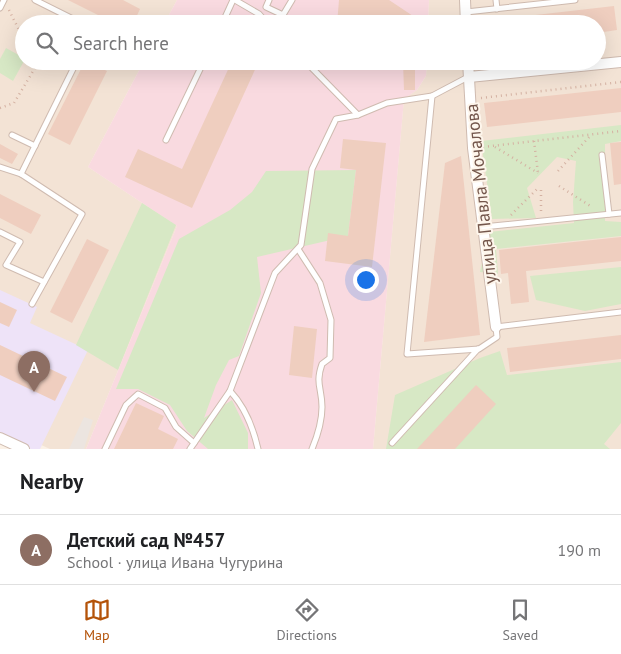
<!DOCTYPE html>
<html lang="en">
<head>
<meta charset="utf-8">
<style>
	:root { --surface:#fff; --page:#f6f6f6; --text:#202124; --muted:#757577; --line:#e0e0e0; --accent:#b45309 }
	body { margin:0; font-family:"PT Sans",sans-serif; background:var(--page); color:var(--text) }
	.you { position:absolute; left:365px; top:279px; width:18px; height:18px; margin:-12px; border:4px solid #fff; border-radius:50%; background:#1a73e8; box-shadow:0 0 0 8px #1a73e833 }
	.badge { display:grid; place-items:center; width:32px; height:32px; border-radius:50%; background:var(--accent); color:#fff; font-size:16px; font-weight:700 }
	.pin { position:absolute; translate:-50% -41px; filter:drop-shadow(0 1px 2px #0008) }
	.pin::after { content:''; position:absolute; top:26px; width:18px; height:15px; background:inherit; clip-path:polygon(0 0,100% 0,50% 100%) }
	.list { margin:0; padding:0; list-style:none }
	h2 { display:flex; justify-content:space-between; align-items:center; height:65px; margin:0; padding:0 20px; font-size:21px }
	h2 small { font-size:16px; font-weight:400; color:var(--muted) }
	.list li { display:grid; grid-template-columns:32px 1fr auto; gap:15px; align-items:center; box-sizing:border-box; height:70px; padding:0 20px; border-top:1px solid var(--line) }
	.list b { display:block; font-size:19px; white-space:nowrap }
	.list p { margin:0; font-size:16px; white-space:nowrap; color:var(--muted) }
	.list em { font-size:16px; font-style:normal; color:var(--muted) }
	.icon { flex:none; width:28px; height:28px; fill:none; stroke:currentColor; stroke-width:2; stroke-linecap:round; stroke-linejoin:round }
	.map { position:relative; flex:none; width:621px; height:449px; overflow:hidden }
	.search { position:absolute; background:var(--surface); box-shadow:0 5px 20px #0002; left:15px; right:15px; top:15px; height:55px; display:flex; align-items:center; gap:12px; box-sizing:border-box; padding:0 18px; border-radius:28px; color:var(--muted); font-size:19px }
	.sheet { height:135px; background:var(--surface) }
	nav { display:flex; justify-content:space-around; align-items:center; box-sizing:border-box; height:70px; border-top:1px solid var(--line); background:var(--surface); font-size:14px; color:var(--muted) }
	nav a { display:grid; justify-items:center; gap:2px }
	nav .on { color:var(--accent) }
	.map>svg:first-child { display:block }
	.residential { fill:#f3e3d5 }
	.industrial { fill:#ece5e0 }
	.education { fill:#eee3f8 }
	.medical { fill:#f9dae0 }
	.green { fill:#d7e8c5 }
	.building { fill:#efcebf }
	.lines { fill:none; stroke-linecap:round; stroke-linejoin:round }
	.service-casing { stroke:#cfbbb0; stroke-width:7 }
	.minor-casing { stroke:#cfbbb0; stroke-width:12 }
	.path { stroke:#d4b1a2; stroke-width:2.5; stroke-dasharray:1 4; stroke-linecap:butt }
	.service { stroke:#fff; stroke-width:5 }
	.minor { stroke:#fff; stroke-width:10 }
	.labels { text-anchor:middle; stroke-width:4; stroke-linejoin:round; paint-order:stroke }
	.street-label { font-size:18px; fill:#74574c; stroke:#fef6ec }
</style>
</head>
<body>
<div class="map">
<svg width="621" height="449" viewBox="0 0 621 449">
	<rect width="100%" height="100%" fill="#fbf1e6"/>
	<g class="residential">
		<path d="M0,0H177L164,24H24V61H144L88,167L177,226L86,449H50L0,426Z"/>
		<path d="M429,0H621V449H373L404,98L417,90L426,76L427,61H597V24H428Z"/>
	</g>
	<path class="industrial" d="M84,417L93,420L84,449H69Z"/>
	<path class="education" d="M0,290L37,307L30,323L88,350L40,449H31L0,434Z"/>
	<g class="medical">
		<path d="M177,0H429L428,24H164Z"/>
		<path d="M144,61H427L426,76L417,90L404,99L373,449H86L177,226L88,167Z"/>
	</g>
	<g class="green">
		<path d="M6,48L24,58V61L13,81L0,73V59Z"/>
		<path d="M621,125V141L605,144V221L621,222V236L496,249L498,274L480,272L489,232L574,223L573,202L576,161L557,157L527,188L536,218L492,219L481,141Z"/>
		<path d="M356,170L348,236L257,257L261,293L239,356L229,360L216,385L204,418L232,400L248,433V449H208L187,431L170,405L138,389H116L179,239L230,210L252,192L266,171Z"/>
		<path d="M142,203L176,225L118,370L76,345Z"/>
		<path d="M621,267V304L585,311L536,300L530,276Z"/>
		<path d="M500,351L507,375L621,362V423L604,444L610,449H386L395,395L480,358Z"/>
	</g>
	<g class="building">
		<path d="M68,0H123L140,9L133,24H116Z"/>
		<path d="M339,0H389L425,24H337Z"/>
		<path d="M614,6L617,30L597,33V24H518V17Z"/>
		<path d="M85,61L107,71L70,145L48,134Z"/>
		<path d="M232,61H259L192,208L125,177L138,149L182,169Z"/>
		<path d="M403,63H415V90H404Z"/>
		<path d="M621,88V112L487,127L484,103Z"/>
		<path d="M343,139L386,143L372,267L325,261L328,233L348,236L356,170L340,168Z"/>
		<path d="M621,142V184L614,185L610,143Z"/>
		<path d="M0,144L18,154L12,164L0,158Z"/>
		<path d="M461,156L480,335L424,342L445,163Z"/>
		<path d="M0,194L41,215L31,234L0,218Z"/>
		<path d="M621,237V261L526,271L529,302L511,304L508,273L501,274L499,250Z"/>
		<path d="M87,239L109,250L72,323L50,312Z"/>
		<path d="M0,302L17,310L9,327L0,323Z"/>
		<path d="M294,326L317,329L312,378L289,375Z"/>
		<path d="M621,335V359L510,372L507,348Z"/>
		<path d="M0,345L67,377L55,401L0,375Z"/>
		<path d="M476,385L496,404L455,449H417Z"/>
		<path d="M136,403L164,416L158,429L178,439L173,449H114Z"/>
	</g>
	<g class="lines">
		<g class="service-casing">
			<g id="service">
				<path d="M35,0L83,24"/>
				<path d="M235,0L259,14L268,24"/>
				<path d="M269,0L266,7L283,15L292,0"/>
				<path d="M496,0L497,9"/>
				<path d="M0,8L4,0"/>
				<path d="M466,12L575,0"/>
				<path d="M222,24L233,0"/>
				<path d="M305,61L358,115L387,103L432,96L468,77"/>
				<path d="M432,96L407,354L479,349L497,337L496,327L621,312"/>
				<path d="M12,135L35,146"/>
				<path d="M166,140L204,61"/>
				<path d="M602,155L609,214"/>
				<path d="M0,167L21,174L82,214L32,304"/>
				<path d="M21,174L77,61"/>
				<path d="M483,227L621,213"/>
				<path d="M0,232L20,242L6,265L44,282"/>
				<path d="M298,249L320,283L331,320L330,358L322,364C315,384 322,388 322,407C322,420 317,437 312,449"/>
				<path d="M230,391C245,407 253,427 258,449"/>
				<path d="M392,443L478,349"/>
				<path d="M105,449L126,405L138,394L165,408L176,427L194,443"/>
				<path d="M190,449L230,391L275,273L301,245L312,169L336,119L358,115"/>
			</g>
		</g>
		<g class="minor-casing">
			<g id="minor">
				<path d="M465,0L466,24"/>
				<path d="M468,61L473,148L496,327"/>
				<path d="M469,77L621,62"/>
				<path d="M0,438L24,449"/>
			</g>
		</g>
		<g class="path">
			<path d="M9,10L24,40"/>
			<path d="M481,98L621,82"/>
			<path d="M0,108L14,103L35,68L32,61"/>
			<path d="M534,141L538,173"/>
			<path d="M483,147L621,131"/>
			<path d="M495,147L538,173"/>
			<path d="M558,171L591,135"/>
			<path d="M559,186L592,207"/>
			<path d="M541,190V215"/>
			<path d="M511,215L538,188"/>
		</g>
		<use href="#service" class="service"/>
		<use href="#minor" class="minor"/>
	</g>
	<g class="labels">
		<g class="street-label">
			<text transform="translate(481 194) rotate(-96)" y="6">улица Павла Мочалова</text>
		</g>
	</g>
</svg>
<div class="you"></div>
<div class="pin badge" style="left:34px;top:392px;background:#8d6e63">A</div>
<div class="search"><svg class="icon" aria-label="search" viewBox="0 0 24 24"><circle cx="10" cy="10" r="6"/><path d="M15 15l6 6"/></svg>Search here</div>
</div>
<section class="sheet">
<h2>Nearby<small></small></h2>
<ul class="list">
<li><span class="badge" style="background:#8d6e63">A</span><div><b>Детский сад №457</b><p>School · улица Ивана Чугурина</p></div><em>190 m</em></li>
</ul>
</section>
<nav>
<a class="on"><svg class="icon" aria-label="map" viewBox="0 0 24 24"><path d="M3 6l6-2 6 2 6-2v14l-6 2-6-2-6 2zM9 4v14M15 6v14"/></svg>Map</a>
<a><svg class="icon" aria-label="directions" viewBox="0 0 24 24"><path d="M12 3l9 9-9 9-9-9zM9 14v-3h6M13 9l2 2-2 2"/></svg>Directions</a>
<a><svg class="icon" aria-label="saved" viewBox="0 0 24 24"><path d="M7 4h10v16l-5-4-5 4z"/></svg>Saved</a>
</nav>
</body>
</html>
